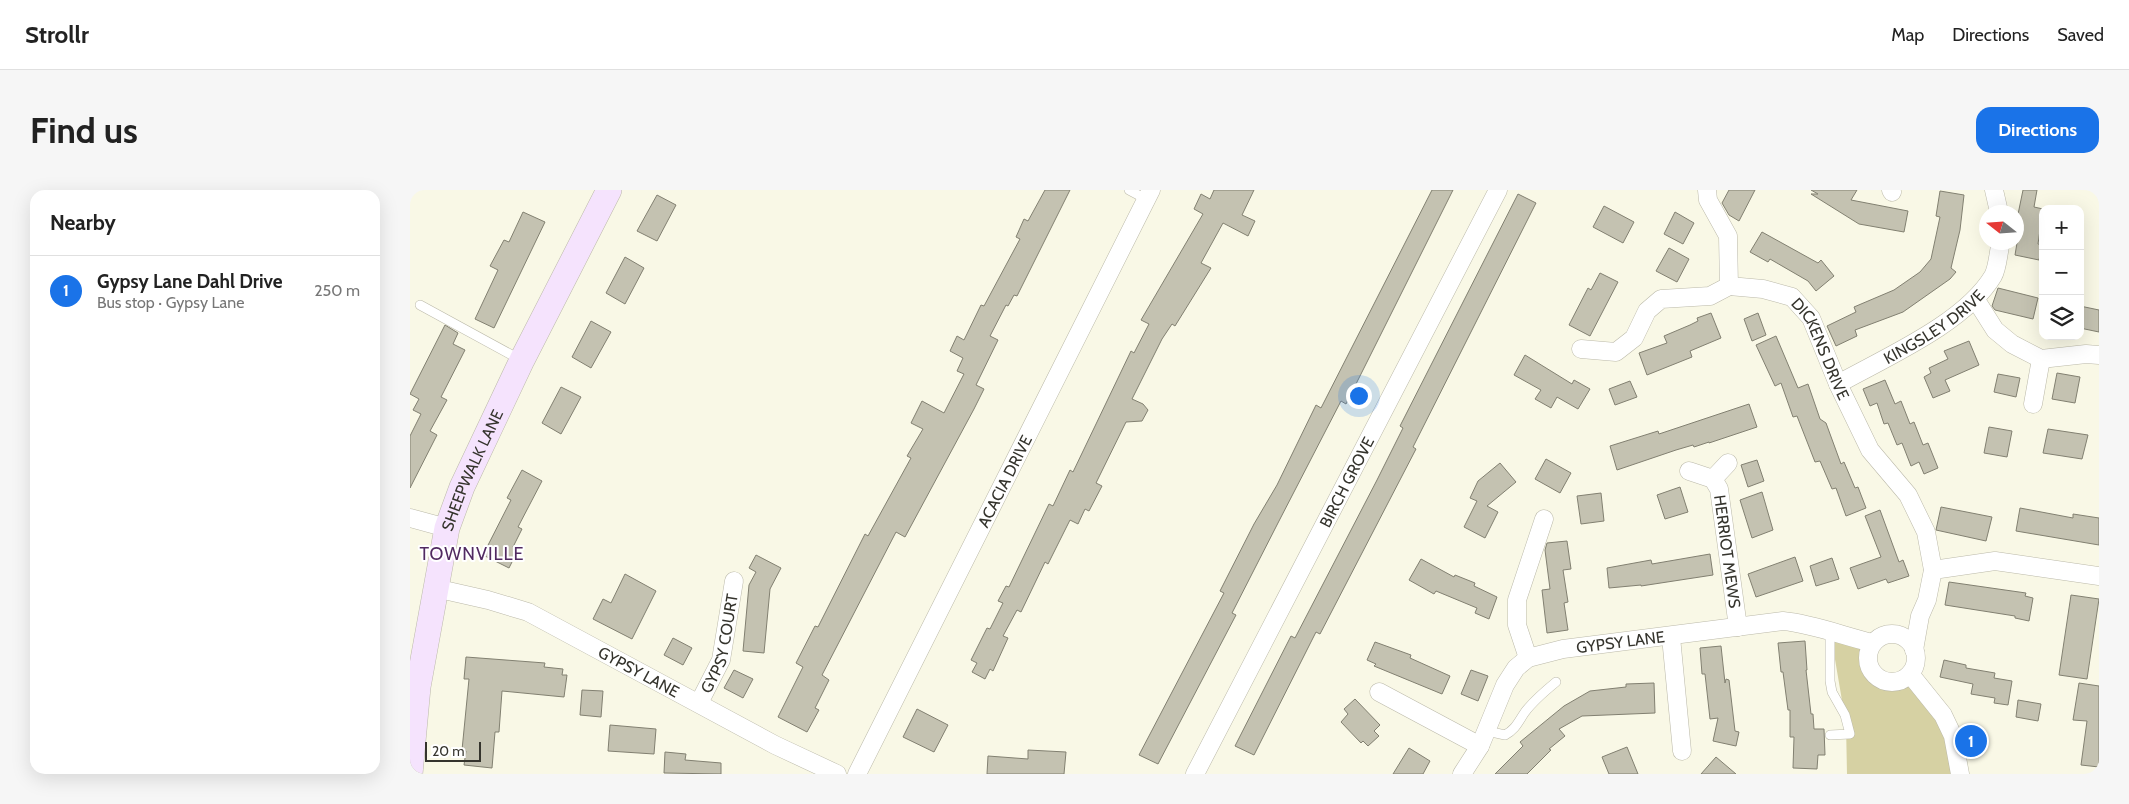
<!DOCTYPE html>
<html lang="en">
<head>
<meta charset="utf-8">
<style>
	:root { --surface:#fff; --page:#f6f6f6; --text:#222; --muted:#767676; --line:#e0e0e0; --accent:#1a73e8 }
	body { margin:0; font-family:Cabin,sans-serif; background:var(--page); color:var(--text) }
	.controls { position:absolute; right:15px; top:15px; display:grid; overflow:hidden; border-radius:10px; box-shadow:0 5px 20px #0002 }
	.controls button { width:45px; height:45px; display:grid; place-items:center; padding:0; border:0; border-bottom:1px solid var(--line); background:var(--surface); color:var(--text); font:25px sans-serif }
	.compass { position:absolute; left:1569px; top:15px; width:45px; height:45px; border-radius:50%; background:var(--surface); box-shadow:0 5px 20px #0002; rotate:287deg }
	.scale { position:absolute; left:15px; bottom:12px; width:56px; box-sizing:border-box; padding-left:5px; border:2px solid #35342d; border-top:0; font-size:14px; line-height:18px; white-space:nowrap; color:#35342d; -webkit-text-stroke:4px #fff; paint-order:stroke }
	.you { position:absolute; left:948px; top:205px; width:18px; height:18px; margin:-12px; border:4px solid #fff; border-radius:50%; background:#1a73e8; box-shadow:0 0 0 8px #1a73e833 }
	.badge { display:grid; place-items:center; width:32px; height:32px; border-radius:50%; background:var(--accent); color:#fff; font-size:16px; font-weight:700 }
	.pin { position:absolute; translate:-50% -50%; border:2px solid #fff; box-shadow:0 1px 5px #0006 }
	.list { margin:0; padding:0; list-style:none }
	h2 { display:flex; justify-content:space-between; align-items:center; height:65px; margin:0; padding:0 20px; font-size:21px }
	h2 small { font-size:16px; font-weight:400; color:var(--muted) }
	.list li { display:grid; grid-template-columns:32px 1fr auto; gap:15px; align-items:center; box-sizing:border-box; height:70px; padding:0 20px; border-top:1px solid var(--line) }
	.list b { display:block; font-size:19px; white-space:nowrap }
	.list p { margin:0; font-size:16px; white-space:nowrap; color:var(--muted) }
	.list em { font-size:16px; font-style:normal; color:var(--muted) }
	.icon { flex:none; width:28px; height:28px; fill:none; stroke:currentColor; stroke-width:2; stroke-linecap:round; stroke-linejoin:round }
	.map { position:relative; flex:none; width:1689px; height:584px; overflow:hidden; border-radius:15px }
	header { display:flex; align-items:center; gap:30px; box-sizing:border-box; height:70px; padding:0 25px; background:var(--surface); border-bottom:1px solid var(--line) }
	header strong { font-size:24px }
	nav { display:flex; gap:28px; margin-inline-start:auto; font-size:18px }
	.intro { display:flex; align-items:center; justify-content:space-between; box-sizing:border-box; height:120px; padding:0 30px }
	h1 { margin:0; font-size:35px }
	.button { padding:12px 22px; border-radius:15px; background:var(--accent); color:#fff; font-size:18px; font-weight:700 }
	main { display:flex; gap:30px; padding:0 30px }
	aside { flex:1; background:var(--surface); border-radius:15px; box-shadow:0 5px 20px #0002 }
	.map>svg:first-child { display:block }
	.green { fill:#d6d1a3 }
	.building { fill:#c4c2b1; stroke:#828071 }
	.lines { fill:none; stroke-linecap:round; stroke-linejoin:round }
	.service-casing { stroke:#bbb9a9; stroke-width:10 }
	.minor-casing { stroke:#bbb9a9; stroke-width:19 }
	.secondary-casing { stroke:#bbb9a9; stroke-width:26 }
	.service { stroke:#fff; stroke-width:9 }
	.minor { stroke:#fff; stroke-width:18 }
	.secondary { stroke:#f5e3fd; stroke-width:25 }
	.labels { text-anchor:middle; stroke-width:4; stroke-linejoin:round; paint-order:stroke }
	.street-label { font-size:16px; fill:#35342d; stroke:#fff }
	.neighbourhood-label { font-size:18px; letter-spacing:1px; fill:#512a61; stroke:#fff }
</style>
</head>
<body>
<header>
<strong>Strollr</strong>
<nav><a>Map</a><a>Directions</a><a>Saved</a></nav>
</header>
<div class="intro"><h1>Find us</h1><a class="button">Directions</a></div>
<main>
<aside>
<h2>Nearby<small></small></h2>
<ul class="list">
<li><span class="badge">1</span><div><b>Gypsy Lane Dahl Drive</b><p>Bus stop · Gypsy Lane</p></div><em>250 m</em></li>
</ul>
</aside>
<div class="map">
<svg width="1689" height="584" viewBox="0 0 1689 584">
	<rect width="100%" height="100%" fill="#f9f8e6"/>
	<path class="green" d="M1420,440L1460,458C1453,481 1474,500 1496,488L1533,525L1550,584H1437L1436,534Z"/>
	<g class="building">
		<path d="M635,0H660L607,106L604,105L598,116L596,115L580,146L588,150L566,195L574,199L564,219L495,347L486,342L412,485L419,490L405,518L409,520L397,542L368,527L393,477L386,473L405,436L408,437L455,344L458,346L501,268L497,266L513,239L501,233L512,211L534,223L554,184L547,181L553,168L540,161L547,146L554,150L571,115L574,116L610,49L606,47L614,29L618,31Z"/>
		<path d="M804,0H844L832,25L845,31L838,46L813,33L791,73L801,78L765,136L762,134L752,149L722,209L733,214L738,220L732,231L716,232L686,293L692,296L679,321L675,319L668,334L660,330L638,374L635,372L611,422L607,420L593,446L598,448L583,481L580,479L575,489L562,482L567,473L561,470L577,438L580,439L593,413L588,411L596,396L599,397L639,314L643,316L660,280L663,282L721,161L724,163L739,134L731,130L793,24L784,19L791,4L800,9Z"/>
		<path d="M1022,0H1043L936,214L931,211L869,331L822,423L826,425L748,574L729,565L814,403L810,401L844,334L867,295L906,215L911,218Z"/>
		<path d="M1319,0H1345L1329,31L1319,25L1312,13Z"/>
		<path d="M1401,0H1447L1441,10L1498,21L1494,42L1449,34L1401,4H1408Z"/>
		<path d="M1613,0H1627L1624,17L1633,19L1628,54L1632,55L1629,70L1605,65L1609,41L1606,40V34Z"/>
		<path d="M1530,1L1554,5L1550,40L1541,78L1546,82L1540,89L1493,122L1445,140L1447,146L1426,156L1417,136L1446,122L1444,117L1484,100L1510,82L1521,69L1530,27L1526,26Z"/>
		<path d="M1108,4L1126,13L1003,257L1006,259L992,286L910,444L906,442L844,565L825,556L881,446L885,448L967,290L993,238L990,236Z"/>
		<path d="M247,5L266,15L247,51L227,41Z"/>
		<path d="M1194,16L1224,32L1213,53L1183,37Z"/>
		<path d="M113,22L135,32L84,138L65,129L88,80L80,76L94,50L99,52Z"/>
		<path d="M1265,22L1284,33L1273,54L1254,44Z"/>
		<path d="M1352,42L1408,73L1411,70L1424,86L1406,101L1398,91L1360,69L1358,72L1340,62Z"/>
		<path d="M1259,58L1279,69L1267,92L1246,81Z"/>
		<path d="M215,67L234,78L215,114L196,103Z"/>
		<path d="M1190,83L1208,92L1180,146L1159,135L1178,98L1181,100Z"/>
		<path d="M1588,98L1628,108L1623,129L1585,120L1582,116Z"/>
		<path d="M1670,116L1689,120V142L1670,138Z"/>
		<path d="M1301,123L1311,148L1280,161L1282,167L1237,185L1229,163L1257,153L1254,146L1280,135L1288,131L1287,128Z"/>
		<path d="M1348,123L1356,145L1342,151L1334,129Z"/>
		<path d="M181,131L201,142L181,178L162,167Z"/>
		<path d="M35,135L48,143L43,154L55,160L31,207L37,210L20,241L27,245L0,298V246L11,224L3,220L9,209L0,204Z"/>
		<path d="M1366,146L1388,198L1398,194L1410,229L1416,233L1431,274L1434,272L1445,298L1448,297L1456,318L1436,326L1426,298L1422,299L1410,271L1405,272L1387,226L1383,227L1371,193L1365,196L1346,155Z"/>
		<path d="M1559,151L1569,175L1535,190L1540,201L1523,208L1514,187L1521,183L1519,178L1538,169L1534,161Z"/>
		<path d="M1115,165L1162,194L1164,190L1180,199L1168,219L1147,207L1141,218L1125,209L1131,200L1104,185Z"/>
		<path d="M1647,183L1670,187L1665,213L1642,209Z"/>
		<path d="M1588,184L1610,188L1606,207L1584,202Z"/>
		<path d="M1475,190L1485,214L1491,211L1500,234L1504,232L1513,255L1518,253L1528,278L1514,284L1509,272L1501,276L1492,253L1487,255L1478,233L1474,234L1467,213L1460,216L1453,199Z"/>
		<path d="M1220,191L1227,207L1205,215L1199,199Z"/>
		<path d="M151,197L171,207L151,244L132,233Z"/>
		<path d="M1339,214L1347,237L1299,253V252L1284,257L1283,255L1266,260L1207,280L1200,256L1248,241L1249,244Z"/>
		<path d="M1579,237L1602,241L1597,267L1574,263Z"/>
		<path d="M1638,239L1678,245L1672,269L1633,263Z"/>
		<path d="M1136,269L1161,283L1150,303L1125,289Z"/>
		<path d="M1347,270L1354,291L1338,297L1331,275Z"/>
		<path d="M1090,273L1106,292L1077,316L1088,322L1075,348L1054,337L1067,311L1060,308L1068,291Z"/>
		<path d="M112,280L132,291L108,337L112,339L103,357L108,360L99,378L73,365L101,310L97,308Z"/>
		<path d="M1270,297L1278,322L1255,329L1247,305Z"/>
		<path d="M1352,302L1363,340L1342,348L1330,310Z"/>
		<path d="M1191,303L1194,331L1171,334L1167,306Z"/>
		<path d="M1531,317L1582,327L1576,351L1526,340Z"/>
		<path d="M1610,318L1663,328V324L1689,328V355L1606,341Z"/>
		<path d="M1470,320L1489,372L1493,370L1499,386L1478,393L1476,389L1448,399L1440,378L1471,367L1455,326Z"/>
		<path d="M1157,351L1161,379L1153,380L1158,412L1154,413L1158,440L1137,443L1132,400L1140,399L1135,360L1137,353Z"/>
		<path d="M1300,364L1303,385L1231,396V395L1199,398L1197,378L1241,370L1242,374Z"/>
		<path d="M346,365L371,378L360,399L354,463L333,461L339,395L346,382L339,378Z"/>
		<path d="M1385,367L1393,391L1346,407L1338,384Z"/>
		<path d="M1422,368L1429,389L1406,396L1400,376Z"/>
		<path d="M1011,369L1044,387L1045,385L1065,393L1064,396L1087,407L1079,429L1065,423L1067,418L1026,401L1024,404L999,390Z"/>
		<path d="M215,384L246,401L222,449L183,429L193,409L201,413Z"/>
		<path d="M1539,392L1616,403L1615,406L1623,408L1619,431L1605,428V426L1535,415Z"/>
		<path d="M1661,405L1689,409L1677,489L1649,485Z"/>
		<path d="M263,448L282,458L273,475L254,465Z"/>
		<path d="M1395,451L1397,480H1396L1401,524H1403L1404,539H1414L1415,565H1408L1407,579L1383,578L1384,547H1380V520H1378L1373,482H1371L1368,453Z"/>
		<path d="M965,452L1001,465L1000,468L1040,486L1032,504L964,476L966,474L957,470Z"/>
		<path d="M1311,456L1315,493L1316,489L1319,490L1325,541L1329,542L1326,556L1303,551L1308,528L1300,529L1295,484H1292L1290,458Z"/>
		<path d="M56,467L135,473L134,477L153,479L152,485H157L154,507L92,501L89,542H85L82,578L54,575L56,561L52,560L59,489H54Z"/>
		<path d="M1534,470L1556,475V478L1585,483L1584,488L1602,491L1598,515L1584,513L1585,508L1561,504L1563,494L1530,487Z"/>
		<path d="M324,480L343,489L333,508L314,498Z"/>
		<path d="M1061,480L1078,486L1068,511L1051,504Z"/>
		<path d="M1244,493L1245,523L1172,526L1149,539L1155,546L1139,559L1141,560L1117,584H1085L1113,556L1110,552L1154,516L1180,501L1216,497V494Z"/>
		<path d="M1669,493L1689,496V577L1671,575L1677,531L1663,530Z"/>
		<path d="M172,500L193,501L191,527L170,525Z"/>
		<path d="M945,509L970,535L964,541L969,546L958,556L953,551L951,553L931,532L938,524L934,519Z"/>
		<path d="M1608,510L1631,514L1628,531L1606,527Z"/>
		<path d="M507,519L538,535L524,562L493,547Z"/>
		<path d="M200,535L246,539L244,564L198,561Z"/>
		<path d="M1217,557L1228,584H1199L1192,567Z"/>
		<path d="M999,558L1020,571L1013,584H983Z"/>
		<path d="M618,560L656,562L654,584H577L578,566L618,569Z"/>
		<path d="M255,562L276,564L275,570L311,573V584L254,583Z"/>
		<path d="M1306,567L1326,584H1291Z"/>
	</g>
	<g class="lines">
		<g class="service-casing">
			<g id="service">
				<path d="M719,0L736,9"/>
				<path d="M10,115L111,170"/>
				<path d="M1420,440V491L1422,502L1435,525L1440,544L1420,545"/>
				<path d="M1077,541L1095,545C1106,539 1108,532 1115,522C1124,510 1135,501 1146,492"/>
			</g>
		</g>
		<g class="minor-casing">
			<g id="minor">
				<path d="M1297,0L1298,10L1318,46L1319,96"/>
				<path d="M1481,0L1482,2"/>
				<path d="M1584,0L1589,22"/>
				<path d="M1566,110L1585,140L1602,154L1631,169L1676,164L1689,165"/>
				<path id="s1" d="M1171,159L1206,162L1224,148L1237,121L1251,109L1300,106L1319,96L1353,99L1382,107L1401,128L1428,194L1460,260L1498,305L1516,342L1523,380L1517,410L1510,426L1504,460"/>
				<path id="s2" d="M1428,194C1476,167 1555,133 1583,86C1588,77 1588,63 1591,52"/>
				<path d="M1623,214L1631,169"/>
				<path id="s3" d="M1279,281L1303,289L1309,299L1328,437"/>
				<path d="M1303,289L1318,273"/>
				<path d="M0,328L37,338"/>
				<path d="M1523,380L1585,371L1689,386"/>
				<path id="s4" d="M25,398L78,410L118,422L365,555L427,584"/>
				<circle cx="1482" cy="468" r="24"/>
				<path d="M1261,447L1272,561"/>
				<path d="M1118,468L1107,435V410L1134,329"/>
				<path d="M1500,484L1533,525L1543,546L1550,584"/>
				<path d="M969,502L1070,556"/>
				<path id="s5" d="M289,513L311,470L324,391"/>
				<path id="s6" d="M447,584L741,0"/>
				<path id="s7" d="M785,584L1088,0"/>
				<path id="s8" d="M1052,584L1070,556L1095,495L1106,478L1118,468L1153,459L1373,431C1404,434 1433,446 1463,453"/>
			</g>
		</g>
		<g class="secondary-casing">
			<g id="secondary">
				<path id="s9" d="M0,584L8,497L37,338L52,297L112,170L199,0"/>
			</g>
		</g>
		<use href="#service" class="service"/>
		<use href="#minor" class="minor"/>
		<use href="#secondary" class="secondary"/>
	</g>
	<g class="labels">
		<g class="street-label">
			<text dy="6" stroke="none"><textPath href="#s2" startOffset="112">KINGSLEY DRIVE</textPath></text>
			<text dy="6" stroke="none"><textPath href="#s1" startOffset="301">DICKENS DRIVE</textPath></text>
			<text dy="6" stroke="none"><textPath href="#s9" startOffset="312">SHEEPWALK LANE</textPath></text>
			<text dy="6" stroke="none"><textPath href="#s6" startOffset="328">ACACIA DRIVE</textPath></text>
			<text dy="6" stroke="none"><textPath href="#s7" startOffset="329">BIRCH GROVE</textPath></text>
			<text dy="6" stroke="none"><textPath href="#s3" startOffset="100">HERRIOT MEWS</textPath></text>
			<text dy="6" stroke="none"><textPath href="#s5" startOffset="64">GYPSY COURT</textPath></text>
			<text dy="6" stroke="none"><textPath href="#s8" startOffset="229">GYPSY LANE</textPath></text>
			<text dy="6" stroke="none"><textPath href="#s4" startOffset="222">GYPSY LANE</textPath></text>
		</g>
		<g class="neighbourhood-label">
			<text x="62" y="370">TOWNVILLE</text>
		</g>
	</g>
</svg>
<div class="controls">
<button>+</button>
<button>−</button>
<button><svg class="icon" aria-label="layers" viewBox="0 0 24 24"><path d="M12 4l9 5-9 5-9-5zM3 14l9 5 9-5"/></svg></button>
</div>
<svg class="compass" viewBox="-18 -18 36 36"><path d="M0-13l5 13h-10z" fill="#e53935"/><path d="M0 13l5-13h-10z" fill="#767676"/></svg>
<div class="scale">20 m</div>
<div class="you"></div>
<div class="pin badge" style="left:1561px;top:551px">1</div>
</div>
</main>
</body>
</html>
